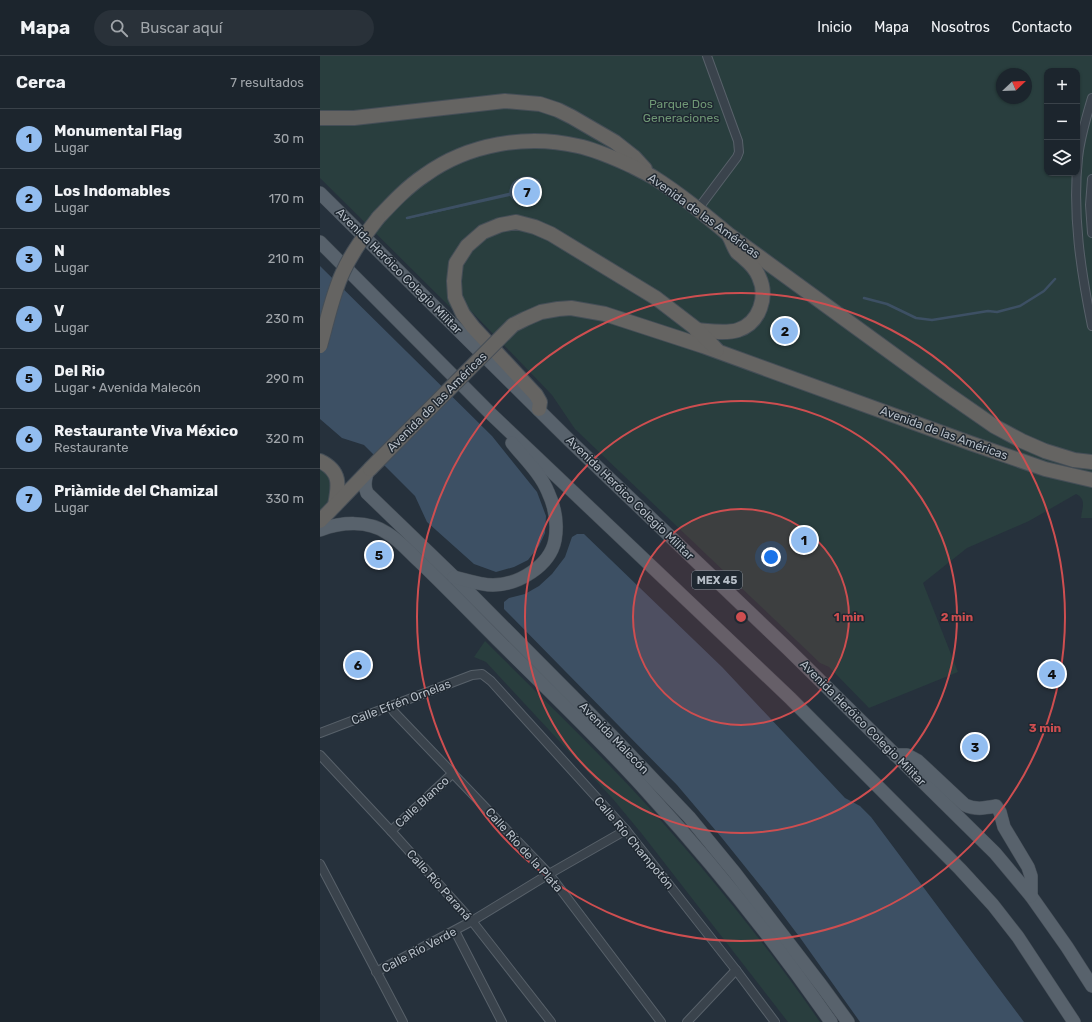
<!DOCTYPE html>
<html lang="es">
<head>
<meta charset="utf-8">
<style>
	:root { --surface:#1c252d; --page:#293139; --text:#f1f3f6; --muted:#a0a5aa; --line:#3a4249; --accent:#92bdf0 }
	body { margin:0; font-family:Rubik,sans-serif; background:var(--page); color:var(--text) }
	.controls { position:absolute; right:12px; top:12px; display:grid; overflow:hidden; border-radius:8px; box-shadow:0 1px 3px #0004 }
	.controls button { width:36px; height:36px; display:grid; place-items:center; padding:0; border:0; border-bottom:1px solid var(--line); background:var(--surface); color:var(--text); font:20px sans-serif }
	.compass { position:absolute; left:676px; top:12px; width:36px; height:36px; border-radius:50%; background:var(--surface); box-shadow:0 1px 3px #0004; rotate:67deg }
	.you { position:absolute; left:451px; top:501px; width:14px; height:14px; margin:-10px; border:3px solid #fff; border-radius:50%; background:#1a73e8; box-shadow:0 0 0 6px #1a73e833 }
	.badge { display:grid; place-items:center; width:26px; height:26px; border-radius:50%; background:var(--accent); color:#111; font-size:13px; font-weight:700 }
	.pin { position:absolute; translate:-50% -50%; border:2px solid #fff; box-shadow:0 1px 4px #0006 }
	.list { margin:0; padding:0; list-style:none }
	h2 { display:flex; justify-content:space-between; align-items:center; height:52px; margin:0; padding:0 16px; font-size:17px }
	h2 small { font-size:13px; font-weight:400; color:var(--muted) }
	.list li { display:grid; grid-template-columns:26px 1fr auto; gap:12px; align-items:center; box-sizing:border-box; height:60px; padding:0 16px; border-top:1px solid var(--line) }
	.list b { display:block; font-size:15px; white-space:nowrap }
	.list p { margin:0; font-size:13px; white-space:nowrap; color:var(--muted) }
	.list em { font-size:13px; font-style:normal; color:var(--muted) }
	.icon { flex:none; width:22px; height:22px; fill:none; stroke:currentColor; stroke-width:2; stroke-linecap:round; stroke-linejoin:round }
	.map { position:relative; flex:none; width:772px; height:966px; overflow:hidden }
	header { display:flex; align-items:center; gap:24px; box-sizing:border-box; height:56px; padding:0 20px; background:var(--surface); border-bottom:1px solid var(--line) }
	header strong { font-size:19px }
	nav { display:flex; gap:22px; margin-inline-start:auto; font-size:14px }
	.search { width:280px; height:36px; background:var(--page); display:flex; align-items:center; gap:10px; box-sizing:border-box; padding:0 14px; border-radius:22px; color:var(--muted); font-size:15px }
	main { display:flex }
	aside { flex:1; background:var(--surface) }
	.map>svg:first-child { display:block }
	.green { fill:#293e3e; fill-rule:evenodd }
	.water { fill:#3d5064; fill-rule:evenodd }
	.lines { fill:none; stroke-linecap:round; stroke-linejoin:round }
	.stream { stroke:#3d5064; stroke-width:2.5 }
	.minor-casing { stroke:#58616a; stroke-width:10 }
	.primary-casing { stroke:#434c55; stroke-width:14 }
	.trunk-casing { stroke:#454e57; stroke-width:16 }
	.minor { stroke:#3a434c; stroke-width:8 }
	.primary { stroke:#58626c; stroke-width:13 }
	.trunk { stroke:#656462; stroke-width:14 }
	.trunk-bridge-casing { stroke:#454e57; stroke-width:16; stroke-linecap:butt }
	.trunk-bridge { stroke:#656462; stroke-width:14 }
	.ring { fill:none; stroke:#ce4e50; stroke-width:2 }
	.labels { text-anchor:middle; stroke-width:3; stroke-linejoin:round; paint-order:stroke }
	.shield { fill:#1f2831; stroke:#89919a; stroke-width:1 }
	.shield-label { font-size:11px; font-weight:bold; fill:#b6bec7 }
	.park-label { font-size:12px; fill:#6f9775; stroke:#1f2831 }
	.street-label { font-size:12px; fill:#b6bec7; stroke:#1f2831 }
	.centre { fill:#ce4e50; stroke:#1f2831; stroke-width:2 }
	.ring-label { font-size:12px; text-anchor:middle; font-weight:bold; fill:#ce4e50; stroke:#1f2831; stroke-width:3; stroke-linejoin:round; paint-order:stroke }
</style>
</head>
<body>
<header>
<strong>Mapa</strong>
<div class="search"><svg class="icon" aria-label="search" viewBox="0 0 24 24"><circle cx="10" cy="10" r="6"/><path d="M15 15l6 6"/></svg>Buscar aquí</div>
<nav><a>Inicio</a><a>Mapa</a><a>Nosotros</a><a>Contacto</a></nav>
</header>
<main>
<aside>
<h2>Cerca<small>7 resultados</small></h2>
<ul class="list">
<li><span class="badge">1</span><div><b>Monumental Flag</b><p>Lugar</p></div><em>30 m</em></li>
<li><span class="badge">2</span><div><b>Los Indomables</b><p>Lugar</p></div><em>170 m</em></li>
<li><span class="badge">3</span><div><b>N</b><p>Lugar</p></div><em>210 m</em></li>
<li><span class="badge">4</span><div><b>V</b><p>Lugar</p></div><em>230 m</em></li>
<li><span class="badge">5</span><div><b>Del Rio</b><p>Lugar · Avenida Malecón</p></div><em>290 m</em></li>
<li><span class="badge">6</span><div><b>Restaurante Viva México</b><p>Restaurante</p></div><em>320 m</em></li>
<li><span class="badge">7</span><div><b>Priàmide del Chamizal</b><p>Lugar</p></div><em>330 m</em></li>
</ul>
</aside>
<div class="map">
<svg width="772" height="966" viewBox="0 0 772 966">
	<rect width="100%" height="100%" fill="#26313c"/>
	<g class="green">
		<path d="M0,0H772V462H761C762,452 767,443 756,438L709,465L647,492L603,527L638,616L549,652L509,611L500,607L255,373L232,339L152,256L132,253L0,122ZM727,15H757V117H727ZM682,18H706V42H682Z"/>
		<path d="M0,411L7,414L13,428L9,444L0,455Z"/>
		<path d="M165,585C214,634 264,682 312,733C380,806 443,884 500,966H468L322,778L293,743L166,606L154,601Z"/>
	</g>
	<g class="water">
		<path d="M209,120L219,124C222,130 223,142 217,147C209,154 194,147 190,140L87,163V162L189,138C190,125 197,121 209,120ZM206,126C213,126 220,131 217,139C215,147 204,148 199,142C193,136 199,128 206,126Z"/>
		<path d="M0,210L172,380L217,436L226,460L225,477L219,490L208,504L194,511L176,516L154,508L107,466L95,440L44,389L22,382L0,363Z"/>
		<path d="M257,478H264L402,611L525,742L540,750L551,761L704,966H540L481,883L447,838L402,782L357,729L184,553V546L189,542L205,538L219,530L232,518L245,501L252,481Z"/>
	</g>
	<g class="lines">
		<g class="stream">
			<path d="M87,162L189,138"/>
			<path d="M544,242L567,248L596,262L612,264L668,255L677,256L700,250L724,235L735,223"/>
		</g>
		<g class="minor-casing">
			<g id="minor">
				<path d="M772,42C766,62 760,82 758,102C752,158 761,216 772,270"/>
				<path d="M772,123L770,149L772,177"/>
				<path d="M378,153L417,101L419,96L418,85L387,0"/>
				<path d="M70,650L74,656L229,818L341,966"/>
				<path d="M0,677L152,619L162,618L171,625L306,774L416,914L455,966"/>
				<path d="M0,699L71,775L152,865L231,966"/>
				<path d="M71,775L133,717"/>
				<path d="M0,808L83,966"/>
				<path d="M135,875L182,966"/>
				<path d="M56,916L152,865L229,818L306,774"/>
				<path d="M367,966L416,914"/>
			</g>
		</g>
		<g class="primary-casing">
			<g id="primary">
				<path d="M0,137L249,384L468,593L675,797L711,840L747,891L772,930"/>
				<path d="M0,186L171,358L470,642L640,813L673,849L698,881L754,966"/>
				<path d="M47,417C45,425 44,430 47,437L134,521L294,682L369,761L415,817L501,929L528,966"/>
				<path d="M0,474C21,466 48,464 67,477C79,484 90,497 100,506C128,533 156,562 183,589C233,639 284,687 330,739C395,810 456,887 511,966"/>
				<path d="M134,521C146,524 161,529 173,529C198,529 230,510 235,484C238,467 235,451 228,436C221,418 204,402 192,387"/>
				<path d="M575,699H587L598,705L645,749C655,754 665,752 676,750L680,756L684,771L708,811L711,820V840"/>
			</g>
		</g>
		<g class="trunk-casing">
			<g id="trunk">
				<path d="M0,62H34L185,45L220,48L238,54L252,61L295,86L314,101L325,113"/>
				<path d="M58,162C73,146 87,131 105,119C148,88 206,78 258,90C277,94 294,102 312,110C319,114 326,117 333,121C360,138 384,158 408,178L625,336L674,370L702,385L725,395L754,404L772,406"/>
				<path d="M193,269L205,263L221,256L238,253L251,252L285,258L383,290L650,387L725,413L772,424"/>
				<path d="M376,274C389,275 406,278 418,274C440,267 448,240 439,221C436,213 430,207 424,202C422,200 419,198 417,196C414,192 412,185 409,180"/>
				<path d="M219,353L220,346L216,339L153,271L143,258L135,241L134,225L136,207L147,190L163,176L180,169L196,166L215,171L231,178L336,242L379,275L397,294"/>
				<path d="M0,405C21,415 19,429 15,449"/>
				<path d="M0,465L50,413"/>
			</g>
		</g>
		<use href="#minor" class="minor"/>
		<use href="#primary" class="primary"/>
		<use href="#trunk" class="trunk"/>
		<g class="trunk-bridge-casing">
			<g id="trunk-bridge">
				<path d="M0,290C7,266 12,239 23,216C32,196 45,179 58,162"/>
				<path d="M50,413L193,269"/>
			</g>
		</g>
		<use href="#trunk-bridge" class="trunk-bridge"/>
	</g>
	<circle cx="421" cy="561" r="108" fill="#ce4e50" fill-opacity=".12"/>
	<g class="ring">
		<circle cx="421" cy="561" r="108"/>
		<circle cx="421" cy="561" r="216"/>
		<circle cx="421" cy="561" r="324"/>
	</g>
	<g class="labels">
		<rect class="shield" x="372" y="515" width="50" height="18" rx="3"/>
		<g class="shield-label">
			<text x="397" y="528">MEX 45</text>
		</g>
		<g class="park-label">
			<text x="361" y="52">Parque Dos<tspan x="361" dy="14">Generaciones</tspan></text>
		</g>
		<g class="street-label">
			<text transform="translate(384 160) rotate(36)" y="4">Avenida de las Américas</text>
			<text transform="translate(79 215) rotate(45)" y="4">Avenida Heróico Colegio Militar</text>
			<text transform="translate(117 346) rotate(-45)" y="4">Avenida de las Américas</text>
			<text transform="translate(624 377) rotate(20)" y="4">Avenida de las Américas</text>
			<text transform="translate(310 442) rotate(44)" y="4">Avenida Heróico Colegio Militar</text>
			<text transform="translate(81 646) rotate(-21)" y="4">Calle Efrén Ornelas</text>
			<text transform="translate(543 667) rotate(45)" y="4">Avenida Heróico Colegio Militar</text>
			<text transform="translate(294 682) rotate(46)" y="4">Avenida Malecón</text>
			<text transform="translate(102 746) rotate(-43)" y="4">Calle Blanco</text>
			<text transform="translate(314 787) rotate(50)" y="4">Calle Río Champotón</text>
			<text transform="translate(204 794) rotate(48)" y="4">Calle Río de la Plata</text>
			<text transform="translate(119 829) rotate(48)" y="4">Calle Río Paraná</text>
			<text transform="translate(99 894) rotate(-28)" y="4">Calle Río Verde</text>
		</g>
	</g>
	<circle cx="421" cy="561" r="6" class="centre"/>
	<g class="ring-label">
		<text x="529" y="565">1 min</text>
		<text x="637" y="565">2 min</text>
		<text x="725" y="676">3 min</text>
	</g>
</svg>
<div class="controls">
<button>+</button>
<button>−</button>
<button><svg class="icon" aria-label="layers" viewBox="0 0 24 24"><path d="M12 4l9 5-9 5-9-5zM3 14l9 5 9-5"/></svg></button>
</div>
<svg class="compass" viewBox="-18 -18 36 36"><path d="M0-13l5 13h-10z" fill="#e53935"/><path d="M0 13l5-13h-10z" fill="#a0a5aa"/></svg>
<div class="you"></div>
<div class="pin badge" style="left:484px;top:484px">1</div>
<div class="pin badge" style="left:465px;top:275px">2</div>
<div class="pin badge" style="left:655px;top:691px">3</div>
<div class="pin badge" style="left:732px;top:618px">4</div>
<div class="pin badge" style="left:59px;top:499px">5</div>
<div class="pin badge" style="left:38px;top:609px">6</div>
<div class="pin badge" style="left:207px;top:136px">7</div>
</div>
</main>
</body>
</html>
